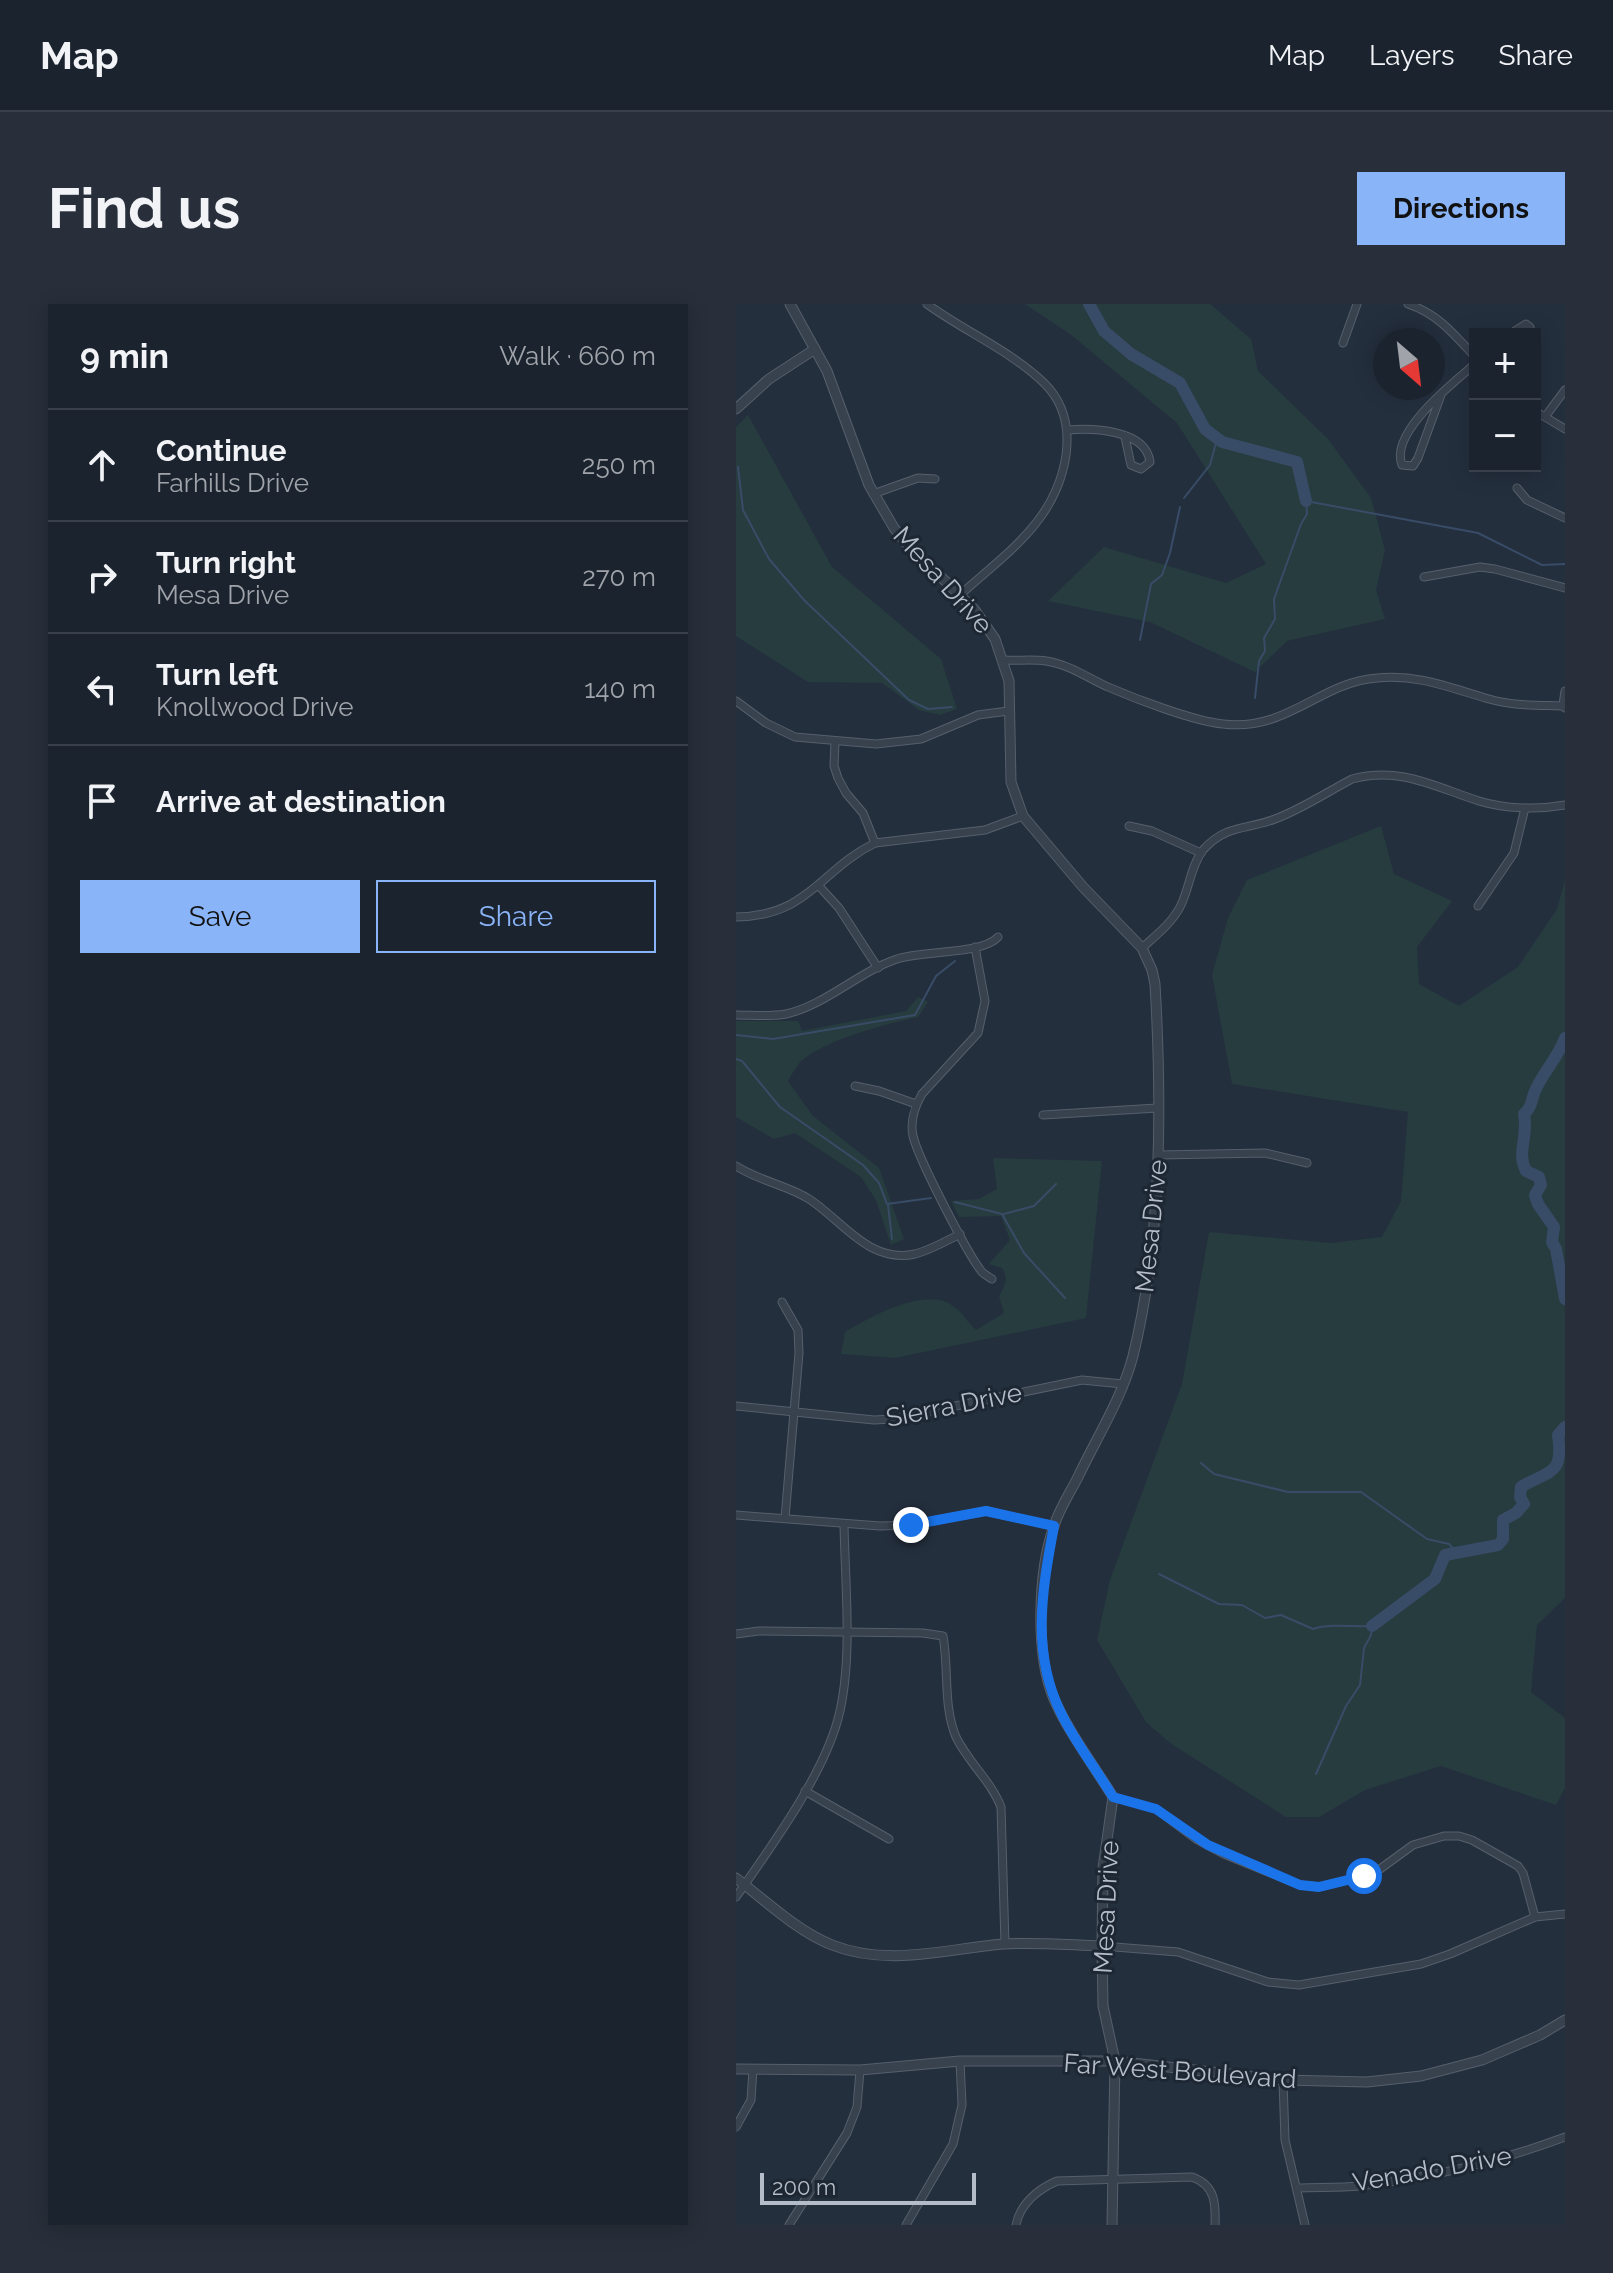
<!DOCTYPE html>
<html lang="en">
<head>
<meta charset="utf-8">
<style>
	:root { --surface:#1b232e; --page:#282f3a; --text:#f1f3f6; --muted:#a0a4aa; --line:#39404a; --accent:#8ab4f8 }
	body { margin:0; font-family:Raleway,sans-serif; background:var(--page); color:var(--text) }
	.controls { position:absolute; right:24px; top:24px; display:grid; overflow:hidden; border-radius:0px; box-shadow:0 4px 20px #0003 }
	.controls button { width:72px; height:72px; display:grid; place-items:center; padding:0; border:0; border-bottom:2px solid var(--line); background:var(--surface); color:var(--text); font:40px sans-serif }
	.compass { position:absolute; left:637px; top:24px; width:72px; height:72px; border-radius:50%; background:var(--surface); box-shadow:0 4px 20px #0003; rotate:152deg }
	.scale { position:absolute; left:24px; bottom:20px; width:216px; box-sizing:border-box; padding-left:8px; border:4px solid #b4bcc9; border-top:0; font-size:22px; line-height:28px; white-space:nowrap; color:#b4bcc9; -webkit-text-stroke:6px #1d2633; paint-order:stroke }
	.stop { position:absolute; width:24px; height:24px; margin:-18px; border:6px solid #1a73e8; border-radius:50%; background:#fff }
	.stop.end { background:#1a73e8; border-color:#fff; box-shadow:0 2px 8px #0008 }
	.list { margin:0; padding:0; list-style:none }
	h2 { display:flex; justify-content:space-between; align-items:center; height:104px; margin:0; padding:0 32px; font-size:34px }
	h2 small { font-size:26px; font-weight:400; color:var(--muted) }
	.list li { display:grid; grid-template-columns:52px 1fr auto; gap:24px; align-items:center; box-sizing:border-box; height:112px; padding:0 32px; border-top:2px solid var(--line) }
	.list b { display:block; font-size:30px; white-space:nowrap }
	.list p { margin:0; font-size:26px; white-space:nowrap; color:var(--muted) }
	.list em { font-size:26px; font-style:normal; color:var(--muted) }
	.actions { display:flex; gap:16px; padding:24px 32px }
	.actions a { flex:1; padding:18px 0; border:2px solid var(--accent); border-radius:0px; text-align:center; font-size:28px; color:var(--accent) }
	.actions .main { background:var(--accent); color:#111 }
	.icon { flex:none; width:44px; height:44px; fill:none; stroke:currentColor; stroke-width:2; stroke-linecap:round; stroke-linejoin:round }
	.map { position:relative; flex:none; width:829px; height:1921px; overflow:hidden; border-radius:0px }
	header { display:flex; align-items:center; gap:48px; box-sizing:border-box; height:112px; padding:0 40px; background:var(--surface); border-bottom:2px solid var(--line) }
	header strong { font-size:38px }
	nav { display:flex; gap:44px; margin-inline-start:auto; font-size:28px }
	.intro { display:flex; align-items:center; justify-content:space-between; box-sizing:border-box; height:192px; padding:0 48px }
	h1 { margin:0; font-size:56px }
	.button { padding:20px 36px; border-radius:0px; background:var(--accent); color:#111; font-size:28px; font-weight:700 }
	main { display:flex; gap:48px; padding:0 48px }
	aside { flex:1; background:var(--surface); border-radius:0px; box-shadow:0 4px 20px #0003 }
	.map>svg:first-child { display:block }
	.green { fill:#263c3f }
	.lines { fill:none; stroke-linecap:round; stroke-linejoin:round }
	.stream { stroke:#394c67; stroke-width:2 }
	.river { stroke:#394c67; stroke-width:12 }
	.minor-casing { stroke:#565f6c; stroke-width:9 }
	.tertiary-casing { stroke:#565f6c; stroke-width:11 }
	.minor { stroke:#38414e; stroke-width:7 }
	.tertiary { stroke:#38414e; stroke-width:9 }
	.route { stroke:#1a73e8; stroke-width:10 }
	.labels { text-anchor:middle; stroke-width:6; stroke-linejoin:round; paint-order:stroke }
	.street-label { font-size:26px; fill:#b4bcc9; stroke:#1d2633 }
</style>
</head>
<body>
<header>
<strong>Map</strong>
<nav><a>Map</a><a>Layers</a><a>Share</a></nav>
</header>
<div class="intro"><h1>Find us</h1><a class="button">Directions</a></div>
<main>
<aside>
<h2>9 min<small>Walk · 660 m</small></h2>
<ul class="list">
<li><svg class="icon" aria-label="ahead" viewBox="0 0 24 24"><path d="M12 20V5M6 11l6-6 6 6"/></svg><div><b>Continue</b><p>Farhills Drive</p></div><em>250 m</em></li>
<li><svg class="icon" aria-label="right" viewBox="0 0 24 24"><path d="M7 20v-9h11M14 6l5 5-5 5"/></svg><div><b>Turn right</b><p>Mesa Drive</p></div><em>270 m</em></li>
<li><svg class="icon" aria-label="left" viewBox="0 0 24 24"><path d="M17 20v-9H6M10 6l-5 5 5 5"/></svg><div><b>Turn left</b><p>Knollwood Drive</p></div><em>140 m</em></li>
<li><svg class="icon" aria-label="arrive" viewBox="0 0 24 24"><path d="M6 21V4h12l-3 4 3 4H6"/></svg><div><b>Arrive at destination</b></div></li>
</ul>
<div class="actions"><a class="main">Save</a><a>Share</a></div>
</aside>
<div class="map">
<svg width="829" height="1921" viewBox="0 0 829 1921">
	<rect width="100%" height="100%" fill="#242f3e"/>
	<g class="green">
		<path d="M289,0H474L515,35L522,67L592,135L635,194L649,246L640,286L649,315L551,337L519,368L414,318L312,297L368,243L490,279L530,260L441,119L334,30Z"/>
		<path d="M12,111L96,263L205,355L221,405L204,411L183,406L146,379L72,378L0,332V123Z"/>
		<path d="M645,522L658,570L716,597L681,643L683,680L723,702L782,663L821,605L829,576V1294L801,1321L795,1388L829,1414V1484L820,1501L705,1462L629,1486L583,1513H550L434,1439L410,1418L361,1336L374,1276L446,1080L473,928L595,939L646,933L665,897L672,808L496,780L476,671L492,614L511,576Z"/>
		<path d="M182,693L192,698L182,713C153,719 80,738 62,761C58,766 55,772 52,777L77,812L143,864L168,935L155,941L140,896L125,873L59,829L38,835L0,813V717H62L66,727L170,707Z"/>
		<path d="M257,854L366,857L350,1014L159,1054L105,1050L109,1028C135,1013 185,984 214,1000C226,1007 231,1018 240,1026L268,1009L263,992C269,981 273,975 266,964L253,960L274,936L265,912L223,913L215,897L243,895L261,885Z"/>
	</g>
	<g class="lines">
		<g class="stream">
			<path d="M2,163L7,206L33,255L68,296L173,396L192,405L216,403"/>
			<path d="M448,194L474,161L481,135"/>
			<path d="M404,336L415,280L426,271L434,249L444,203"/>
			<path d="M519,394L523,357L529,347L528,334L539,315L538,295L565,220L571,210L570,197L742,229L806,261L829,260"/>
			<path d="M0,731L37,735L179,711L200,672L219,657"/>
			<path d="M0,755L6,757L44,803L127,861L143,879L151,900L195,894"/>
			<path d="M219,898L266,910L288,949L329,994"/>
			<path d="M152,901L156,935"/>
			<path d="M268,910L298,902L320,880"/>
			<path d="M465,1159L478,1170L552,1188H625L691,1235L713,1240L721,1249"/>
			<path d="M423,1270L483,1300L506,1301L529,1314L545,1311L577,1325C595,1319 617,1323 636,1322L635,1331L628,1344L624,1381L610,1402L580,1470"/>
		</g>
		<g class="river">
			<path d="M353,0L368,27L395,50L444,79L469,125L486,138L561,158L570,197"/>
			<path d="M829,734C822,754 807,768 799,787C795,797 796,803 788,810C793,833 780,848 790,867L803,873L805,881L799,891L802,900L818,923L816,938L820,945L829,995"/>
			<path d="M636,1322L699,1275L709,1251L762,1241L767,1235V1216L780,1209L788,1200L784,1193L785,1183C813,1166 828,1172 822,1131L829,1123"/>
		</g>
		<g class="minor-casing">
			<g id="minor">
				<path d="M191,0C228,27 275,47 308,79C347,117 331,181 300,219C279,246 249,268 224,291"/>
				<path d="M672,0C702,10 718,30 739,53"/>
				<path d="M774,30L790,20L794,23L793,30"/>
				<path d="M607,39L621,0"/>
				<path d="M705,91L682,154L677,162L666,161C653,129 717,79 739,60"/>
				<path d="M799,107L829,125"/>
				<path d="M809,113L829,86"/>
				<path d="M332,126C355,124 410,125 414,158L405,165L395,161L389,133"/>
				<path d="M781,184L791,196L829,214"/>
				<path d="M137,190L182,174L199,175"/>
				<path d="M688,273L744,263L759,265L829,284"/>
				<path d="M268,356C282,357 296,355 310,357C332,360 352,374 372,383C400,395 457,417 487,420C551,428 584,378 641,374C683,370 714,384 753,395C777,402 801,401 826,402L829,404"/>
				<path d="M0,397L30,419L59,433L140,440L185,435L242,411L272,407"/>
				<path d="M827,401L829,387"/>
				<path d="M99,438L98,462L102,474L110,489L127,509L139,539"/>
				<path d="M393,522L416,527L465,549"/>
				<path d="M83,582L103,604L142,664"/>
				<path d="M742,602L778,549L789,504"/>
				<path d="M0,613C73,612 84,566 139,539L249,526L287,512"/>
				<path d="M239,643L249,697L242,729L186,790C179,802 174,818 177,832C182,854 232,951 246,968C249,971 253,973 256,975"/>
				<path d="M406,644C419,632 435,620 444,603C453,586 455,561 467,546C490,520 511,526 539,515C566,505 591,488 616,475C664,462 699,483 743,497C769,505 802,506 829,501"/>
				<path d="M0,711C16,711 34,713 50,710C90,701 122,668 161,655C186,646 246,651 262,633"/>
				<path d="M119,782L143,787L180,800"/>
				<path d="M307,811L421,804"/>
				<path d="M423,851L529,849L571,859"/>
				<path d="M0,862C23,877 51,881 73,895C107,917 133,960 179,950C195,946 210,937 224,930"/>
				<path d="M46,998L62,1026L63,1049L49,1214"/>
				<path d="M0,1102L138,1116L156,1115L346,1076L387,1080"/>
				<path d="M0,1211L144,1222L175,1221L250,1207L318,1222"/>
				<path d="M0,1330L23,1327L187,1329L207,1332C213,1365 207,1402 220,1433C232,1458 255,1477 265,1503L269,1640"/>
				<path d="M69,1487L153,1535"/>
				<path d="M377,1493L420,1505L460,1535L488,1550L564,1581L583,1583L628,1572L644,1565L677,1541L708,1532H723L736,1536L782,1562L787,1569L799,1613"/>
				<path d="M0,1593C35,1543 89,1469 103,1411C117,1354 109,1279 108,1220"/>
				<path d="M366,1642L442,1648L532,1678L563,1681L685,1660L714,1650L799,1613L829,1610"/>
				<path d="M547,1776L549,1836L569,1921"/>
				<path d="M0,1823L15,1796L17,1765"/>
				<path d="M561,1884C582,1883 603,1884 623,1882C694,1874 762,1858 829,1833"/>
				<path d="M53,1921L111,1829L121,1803L124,1766"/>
				<path d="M170,1921L217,1840L226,1801L224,1757"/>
				<path d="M280,1921C284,1900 302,1885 321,1877L456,1873C479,1881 480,1899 479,1921"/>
			</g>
		</g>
		<g class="tertiary-casing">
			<g id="tertiary">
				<path d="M54,0L91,67L133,181L158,224L170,239L238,305L259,335L273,377L275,478L287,512L347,583L406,644L416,666L419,680C426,801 426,934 397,1052C386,1094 360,1135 342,1173C334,1189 323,1205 318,1222C302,1268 299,1350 318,1395C333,1429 357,1460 377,1493L367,1564L366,1642L367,1702L379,1757L376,1921"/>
				<path d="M0,105L33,75L79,45"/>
				<path d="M0,1574C30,1597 61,1627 96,1641C153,1663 209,1645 267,1640C299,1638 334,1641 366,1642"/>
				<path d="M0,1765L124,1766L224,1757H379L547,1776L631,1778L685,1772L746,1756L804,1731L829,1716"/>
			</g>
		</g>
		<use href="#minor" class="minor"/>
		<use href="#tertiary" class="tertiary"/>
	</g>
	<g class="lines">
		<path class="route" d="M175,1221L250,1207L318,1222C306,1286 295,1349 325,1409C339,1438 360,1465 377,1493L420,1505L472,1541L564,1581L583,1583L628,1572"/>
	</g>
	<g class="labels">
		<g class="street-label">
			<text transform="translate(207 276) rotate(48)" y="9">Mesa Drive</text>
			<text transform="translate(415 922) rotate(-84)" y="9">Mesa Drive</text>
			<text transform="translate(218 1101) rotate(-11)" y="9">Sierra Drive</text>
			<text transform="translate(370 1603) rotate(-87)" y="9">Mesa Drive</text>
			<text transform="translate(444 1767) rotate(4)" y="9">Far West Boulevard</text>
			<text transform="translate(696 1865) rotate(-10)" y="9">Venado Drive</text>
		</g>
	</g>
</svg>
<div class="controls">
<button>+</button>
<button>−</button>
</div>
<svg class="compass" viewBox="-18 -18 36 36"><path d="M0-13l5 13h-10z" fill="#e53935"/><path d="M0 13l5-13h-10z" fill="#a0a4aa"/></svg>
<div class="scale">200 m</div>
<div class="stop" style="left:628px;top:1572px"></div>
<div class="stop end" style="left:175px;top:1221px"></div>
</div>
</main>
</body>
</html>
